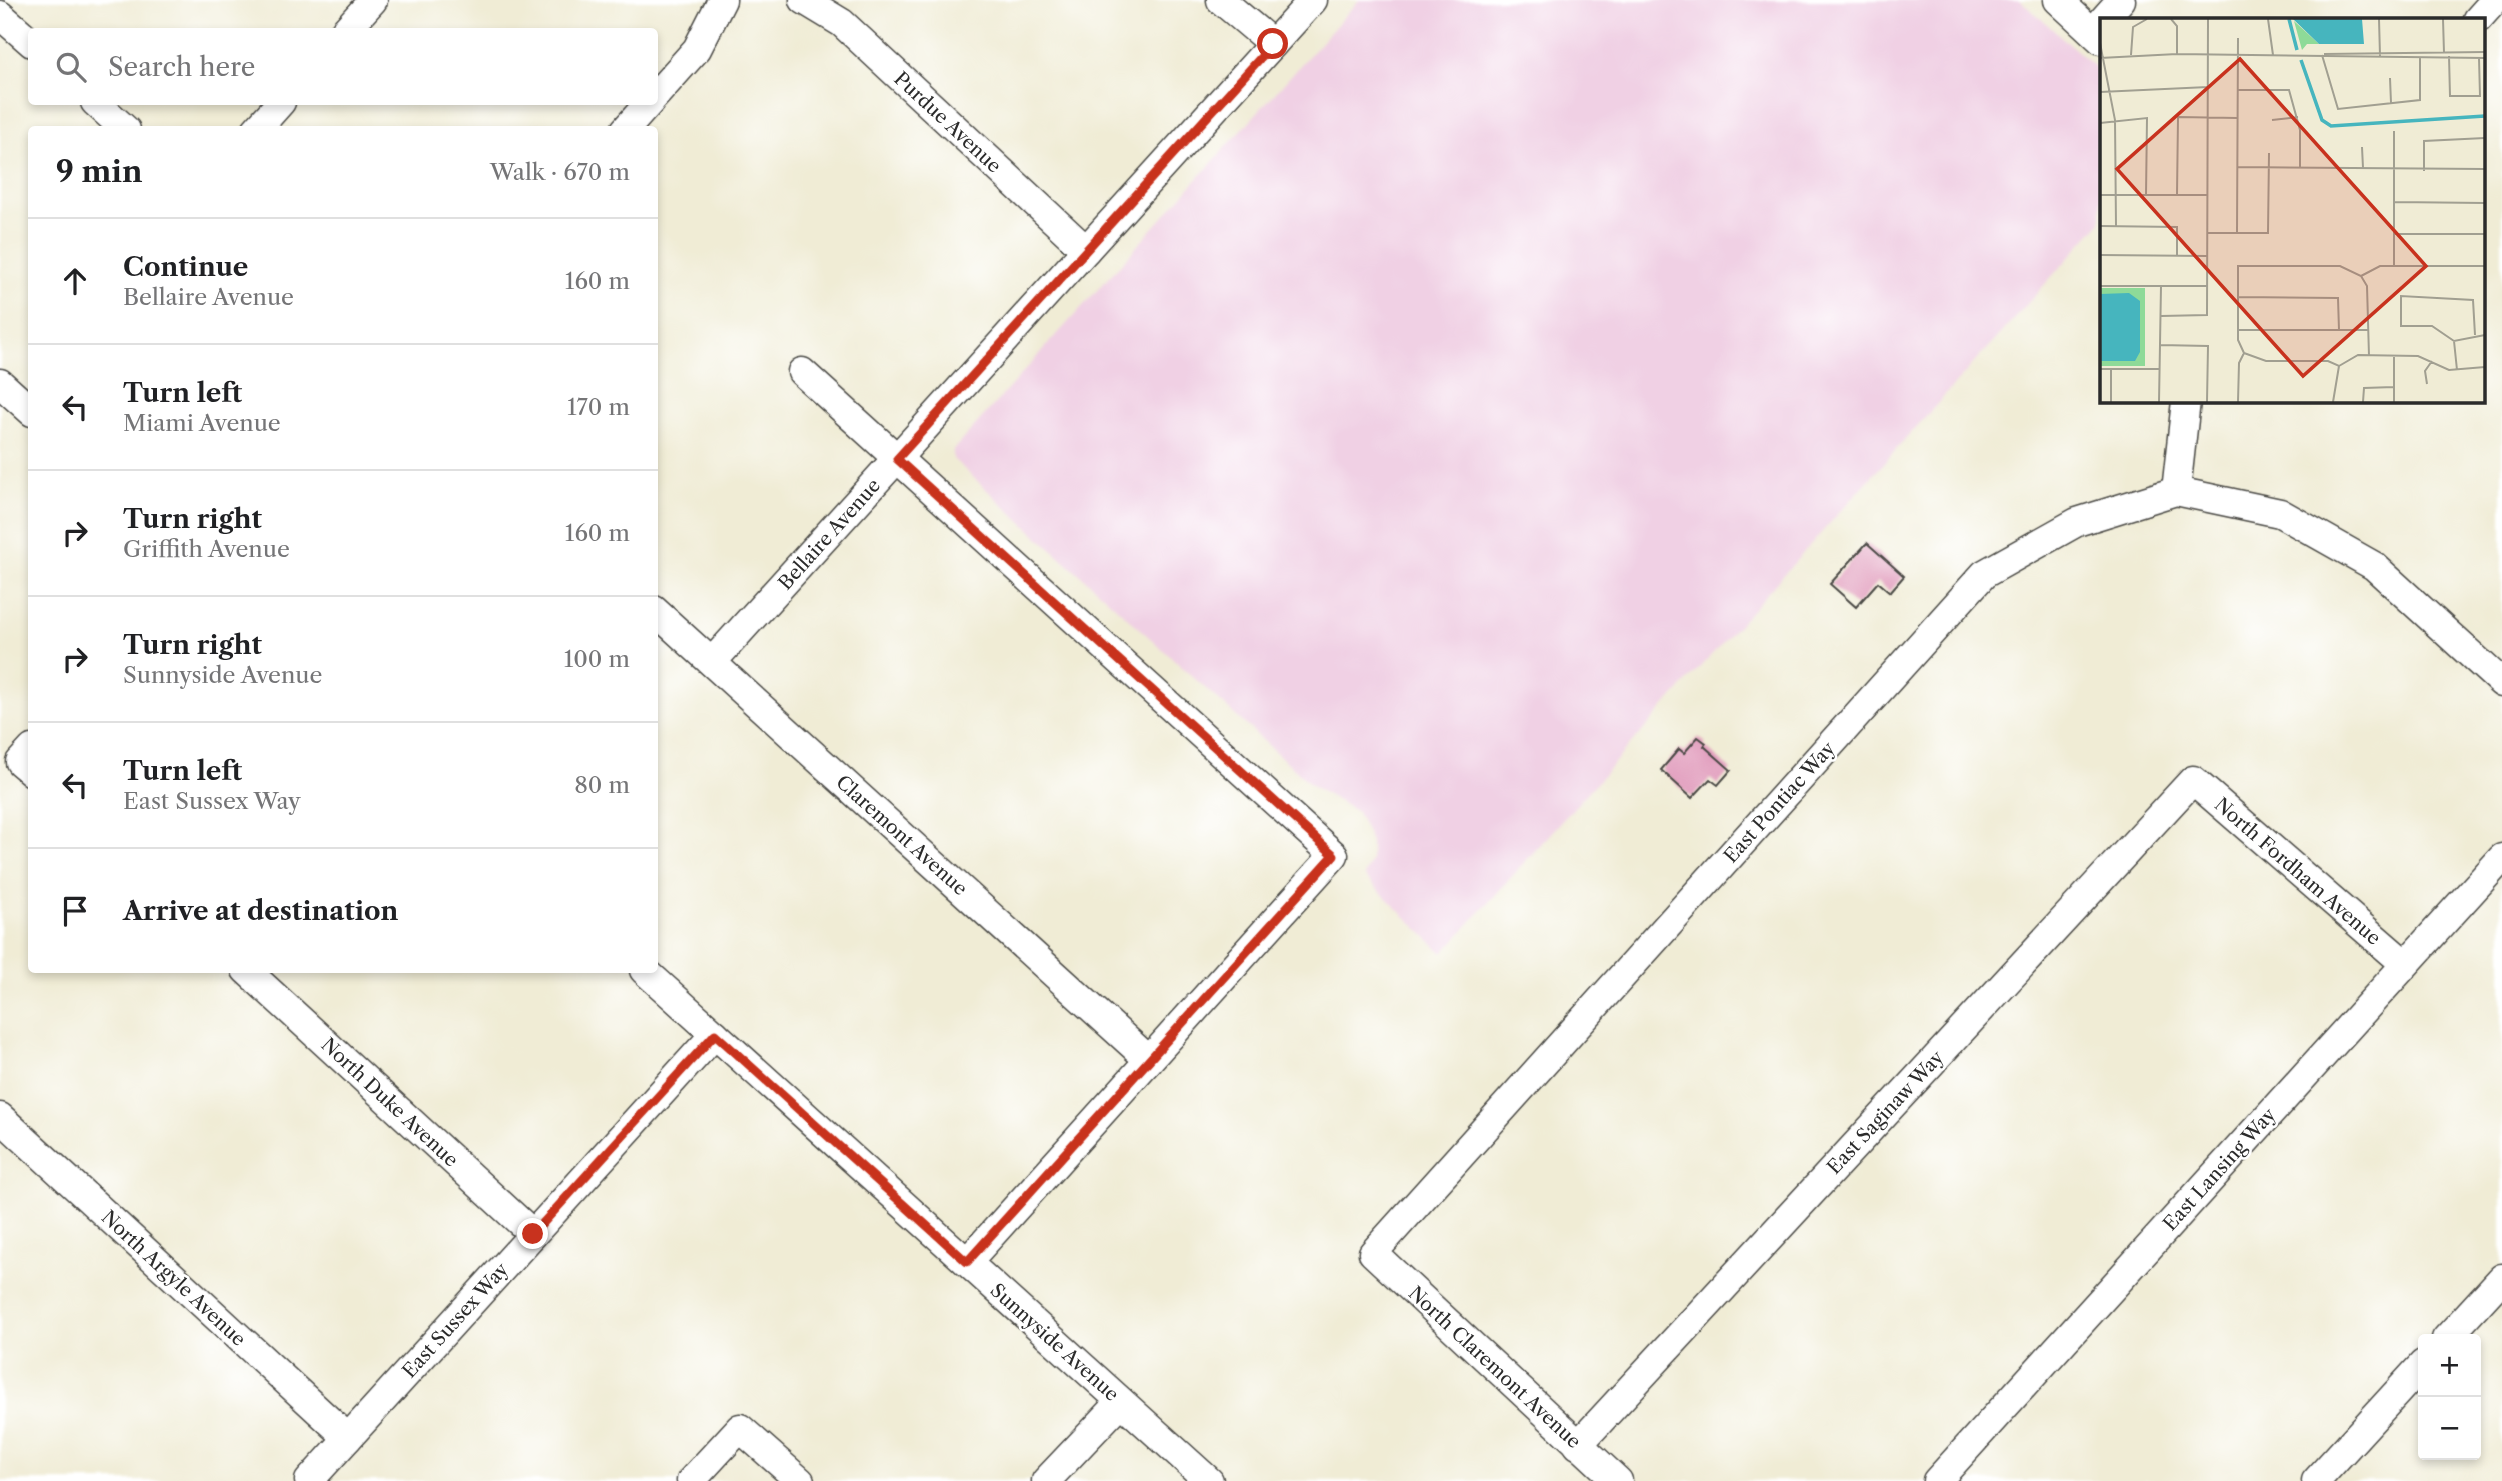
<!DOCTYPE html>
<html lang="en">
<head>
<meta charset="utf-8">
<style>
	:root { --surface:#fff; --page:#f2f2f2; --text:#202124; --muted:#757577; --line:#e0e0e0 }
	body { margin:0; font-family:"Libre Caslon Text",serif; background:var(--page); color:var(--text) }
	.controls { position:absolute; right:21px; bottom:21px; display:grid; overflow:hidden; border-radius:7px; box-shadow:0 4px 10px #0003 }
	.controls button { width:63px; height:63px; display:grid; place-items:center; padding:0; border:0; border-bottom:2px solid var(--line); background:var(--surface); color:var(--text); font:35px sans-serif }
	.stop { position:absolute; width:21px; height:21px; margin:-16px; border:5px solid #c8321e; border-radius:50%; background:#fff }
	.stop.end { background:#c8321e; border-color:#fff; box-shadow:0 2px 7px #0008 }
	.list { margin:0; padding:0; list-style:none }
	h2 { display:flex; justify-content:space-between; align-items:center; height:91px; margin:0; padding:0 28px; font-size:30px }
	h2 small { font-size:23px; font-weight:400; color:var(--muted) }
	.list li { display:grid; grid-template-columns:46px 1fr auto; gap:21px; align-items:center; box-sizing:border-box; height:126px; padding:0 28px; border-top:2px solid var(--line) }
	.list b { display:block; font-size:26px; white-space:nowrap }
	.list p { margin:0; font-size:23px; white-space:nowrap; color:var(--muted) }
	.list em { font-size:23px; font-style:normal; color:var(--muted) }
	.icon { flex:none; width:38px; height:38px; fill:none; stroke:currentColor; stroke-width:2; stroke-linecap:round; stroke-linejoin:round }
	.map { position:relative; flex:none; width:2502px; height:1481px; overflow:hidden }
	.search { position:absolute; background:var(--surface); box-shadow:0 4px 10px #0003; left:28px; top:28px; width:630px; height:77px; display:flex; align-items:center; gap:18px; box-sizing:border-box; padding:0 24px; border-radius:7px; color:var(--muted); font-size:26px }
	.panel { position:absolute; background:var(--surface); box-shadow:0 4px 10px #0003; left:28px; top:126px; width:630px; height:847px; border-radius:7px }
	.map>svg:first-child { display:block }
	.built { fill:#f0d0e4 }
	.building { fill:#e19bbc }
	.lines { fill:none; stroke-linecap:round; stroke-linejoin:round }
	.minor-casing { stroke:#494844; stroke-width:31 }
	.minor { stroke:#fff; stroke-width:28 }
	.route { stroke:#c8321e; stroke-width:9 }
	.labels { text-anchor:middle; stroke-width:5; stroke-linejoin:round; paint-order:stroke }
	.street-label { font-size:19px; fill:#2b2b2b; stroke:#fff }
	.inset-river { fill:none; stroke:#46b5be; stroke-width:3.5 }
	.inset-road { fill:none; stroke:#a19f91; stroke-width:2 }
	.view { fill:#c8321e; fill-opacity:0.15; stroke:#c8321e; stroke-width:3.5 }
	.inset-edge { fill:none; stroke:#2b2b2b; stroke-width:3.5 }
</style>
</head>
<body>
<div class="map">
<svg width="2502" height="1481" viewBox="0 0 2502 1481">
	<rect width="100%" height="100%" fill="#fff"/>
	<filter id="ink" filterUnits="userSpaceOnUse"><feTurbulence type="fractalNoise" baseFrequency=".0143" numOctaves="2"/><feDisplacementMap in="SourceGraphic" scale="14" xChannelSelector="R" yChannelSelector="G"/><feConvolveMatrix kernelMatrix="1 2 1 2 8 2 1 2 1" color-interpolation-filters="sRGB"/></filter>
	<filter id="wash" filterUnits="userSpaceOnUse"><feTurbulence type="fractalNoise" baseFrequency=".00686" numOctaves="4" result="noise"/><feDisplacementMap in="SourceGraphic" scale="28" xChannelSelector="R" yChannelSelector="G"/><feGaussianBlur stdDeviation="1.57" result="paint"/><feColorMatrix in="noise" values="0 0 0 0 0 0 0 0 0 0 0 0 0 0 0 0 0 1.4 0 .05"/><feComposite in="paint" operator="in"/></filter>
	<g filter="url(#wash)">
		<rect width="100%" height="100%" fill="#f0ecd5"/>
		<path class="built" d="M1359,0H2020L2101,72V222L1443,953L1364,876L1371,860V842L1357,812L1314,787L953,459V450Z"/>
		<g id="blocks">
			<g class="building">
				<path d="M1867,543L1904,576L1890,592L1878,582L1856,607L1830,584Z"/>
				<path d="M1698,737L1706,743L1704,746L1731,770L1718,785L1710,779L1692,798L1661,770L1679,749L1684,753Z"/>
			</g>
		</g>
	</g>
	<g filter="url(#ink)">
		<use href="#blocks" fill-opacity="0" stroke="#494844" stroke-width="2"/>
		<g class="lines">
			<g class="minor-casing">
				<g id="minor">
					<path d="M804,0L842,23L1086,250"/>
					<path d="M1221,0L1273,44"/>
					<path d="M2058,0L2101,40"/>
					<path d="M0,15L32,43"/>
					<path d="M2104,19L2121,0"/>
					<path d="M2478,19L2495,0"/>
					<path d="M344,32L373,0"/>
					<path d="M654,97L697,49L722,0"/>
					<path d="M95,102L126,130"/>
					<path d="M256,130L281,102"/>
					<path d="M625,130L650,102"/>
					<path d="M802,372L1334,855L967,1262"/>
					<path d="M0,383L32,412"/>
					<path d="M2176,491L2186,401"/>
					<path d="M654,610L1149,1060"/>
					<path d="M712,662L1313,0"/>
					<path d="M32,749L20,762L32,772"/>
					<path d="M246,970L533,1234"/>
					<path d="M644,970L1209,1481"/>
					<path d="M0,1117L348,1438"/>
					<path d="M2446,1339L2502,1278"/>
					<path d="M1578,1445L2193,780L2404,963"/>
					<path d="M309,1481L715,1034"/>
					<path d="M691,1481L740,1428L800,1481"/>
					<path d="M1046,1481L1121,1402"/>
					<path d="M1618,1481L1373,1253L1984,574L2077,522L2176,491L2280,513L2374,566L2502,683"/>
					<path d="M1937,1481L2502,858"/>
					<path d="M2316,1481L2423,1364"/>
				</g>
			</g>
			<use href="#minor" class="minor"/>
		</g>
	</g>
	<g class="lines" filter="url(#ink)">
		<path class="route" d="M533,1234L715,1034L967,1262L1334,855L897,459L1273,44"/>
	</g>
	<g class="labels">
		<g class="street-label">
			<text transform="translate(948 122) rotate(43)" y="7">Purdue Avenue</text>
			<text transform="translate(829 534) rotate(-48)" y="7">Bellaire Avenue</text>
			<text transform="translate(1779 802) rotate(-48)" y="7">East Pontiac Way</text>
			<text transform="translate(902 835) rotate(42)" y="7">Claremont Avenue</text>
			<text transform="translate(2298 871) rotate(41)" y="7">North Fordham Avenue</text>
			<text transform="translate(390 1102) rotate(43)" y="7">North Duke Avenue</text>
			<text transform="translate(1885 1112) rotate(-47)" y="7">East Saginaw Way</text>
			<text transform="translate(2219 1169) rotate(-48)" y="7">East Lansing Way</text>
			<text transform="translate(174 1278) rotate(43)" y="7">North Argyle Avenue</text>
			<text transform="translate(455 1320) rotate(-48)" y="7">East Sussex Way</text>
			<text transform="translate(1055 1342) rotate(42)" y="7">Sunnyside Avenue</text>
			<text transform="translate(1495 1367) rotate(43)" y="7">North Claremont Avenue</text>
		</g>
	</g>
	<g transform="translate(2100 18)">
		<rect width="385" height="385" fill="#f0ecd5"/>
		<path d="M194,3L219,26H207L202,32ZM0,270H45V348H0Z" fill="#8eda98"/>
		<path d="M193,1H262L264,26H219ZM0,276L29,275L40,283V334L35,343H0Z" fill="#46b5be"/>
		<path class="inset-river" d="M189,1L197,32M201,42L222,102L231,108L385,98"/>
		<path class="inset-road" d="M71,1L77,8V36M168,1L173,37M279,1L280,38M343,1L344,35M0,25L15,102L16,208M224,36L385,34M31,37L33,9L47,1M222,37L238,91L320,82V39M349,38L350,78H380L379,40M0,40L77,36L385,40M290,60L291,85M138,72H189L200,112V149M0,74L108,69M172,102L198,99M0,105L47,100L46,177M294,113V248M262,129L263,150M138,149L385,151M324,153V123L385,120M0,177H107M77,177L78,99L138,100M294,184L385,185M0,208L77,209V237M107,215H168L169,135M137,215L138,20M293,216H385M0,237L107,238M261,258L280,248H385M0,268H107M138,279L238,280L239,312M61,298L107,297L108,1M138,312H269M375,317L373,282L301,278V308H332L354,323L385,317M354,323L357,352M60,327L108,328L107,384M144,335L138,322V248H240L261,258L267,268L269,338M144,335L166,343H228L239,348L258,337L318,338L349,352L385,349M294,339V384M0,351H59M11,351V384M327,366L325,353L332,343M59,384L61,268M138,384L139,345L144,335M233,384L239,348M263,384L264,370L294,369"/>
		<path class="view" d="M140,41L326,248L203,358L17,151Z"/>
		<rect width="385" height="385" class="inset-edge"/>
	</g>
</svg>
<div class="controls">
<button>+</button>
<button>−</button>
</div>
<div class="stop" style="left:1273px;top:44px"></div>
<div class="stop end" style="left:533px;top:1234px"></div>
<div class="search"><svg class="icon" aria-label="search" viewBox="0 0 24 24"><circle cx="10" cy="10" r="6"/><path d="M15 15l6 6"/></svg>Search here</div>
<section class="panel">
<h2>9 min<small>Walk · 670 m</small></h2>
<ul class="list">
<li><svg class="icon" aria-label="ahead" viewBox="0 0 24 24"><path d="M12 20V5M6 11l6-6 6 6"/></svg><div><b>Continue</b><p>Bellaire Avenue</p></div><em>160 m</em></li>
<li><svg class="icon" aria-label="left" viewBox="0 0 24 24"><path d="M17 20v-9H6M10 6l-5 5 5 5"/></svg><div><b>Turn left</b><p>Miami Avenue</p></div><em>170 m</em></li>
<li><svg class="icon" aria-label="right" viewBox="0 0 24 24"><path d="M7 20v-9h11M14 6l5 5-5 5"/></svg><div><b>Turn right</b><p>Griffith Avenue</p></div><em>160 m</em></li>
<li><svg class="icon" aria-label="right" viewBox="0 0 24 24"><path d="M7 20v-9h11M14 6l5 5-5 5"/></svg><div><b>Turn right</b><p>Sunnyside Avenue</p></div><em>100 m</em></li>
<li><svg class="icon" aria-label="left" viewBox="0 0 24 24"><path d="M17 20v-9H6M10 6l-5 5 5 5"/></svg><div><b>Turn left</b><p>East Sussex Way</p></div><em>80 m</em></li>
<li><svg class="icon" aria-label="arrive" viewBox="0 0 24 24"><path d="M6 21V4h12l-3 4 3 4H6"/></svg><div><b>Arrive at destination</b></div></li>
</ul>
</section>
</div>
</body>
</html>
